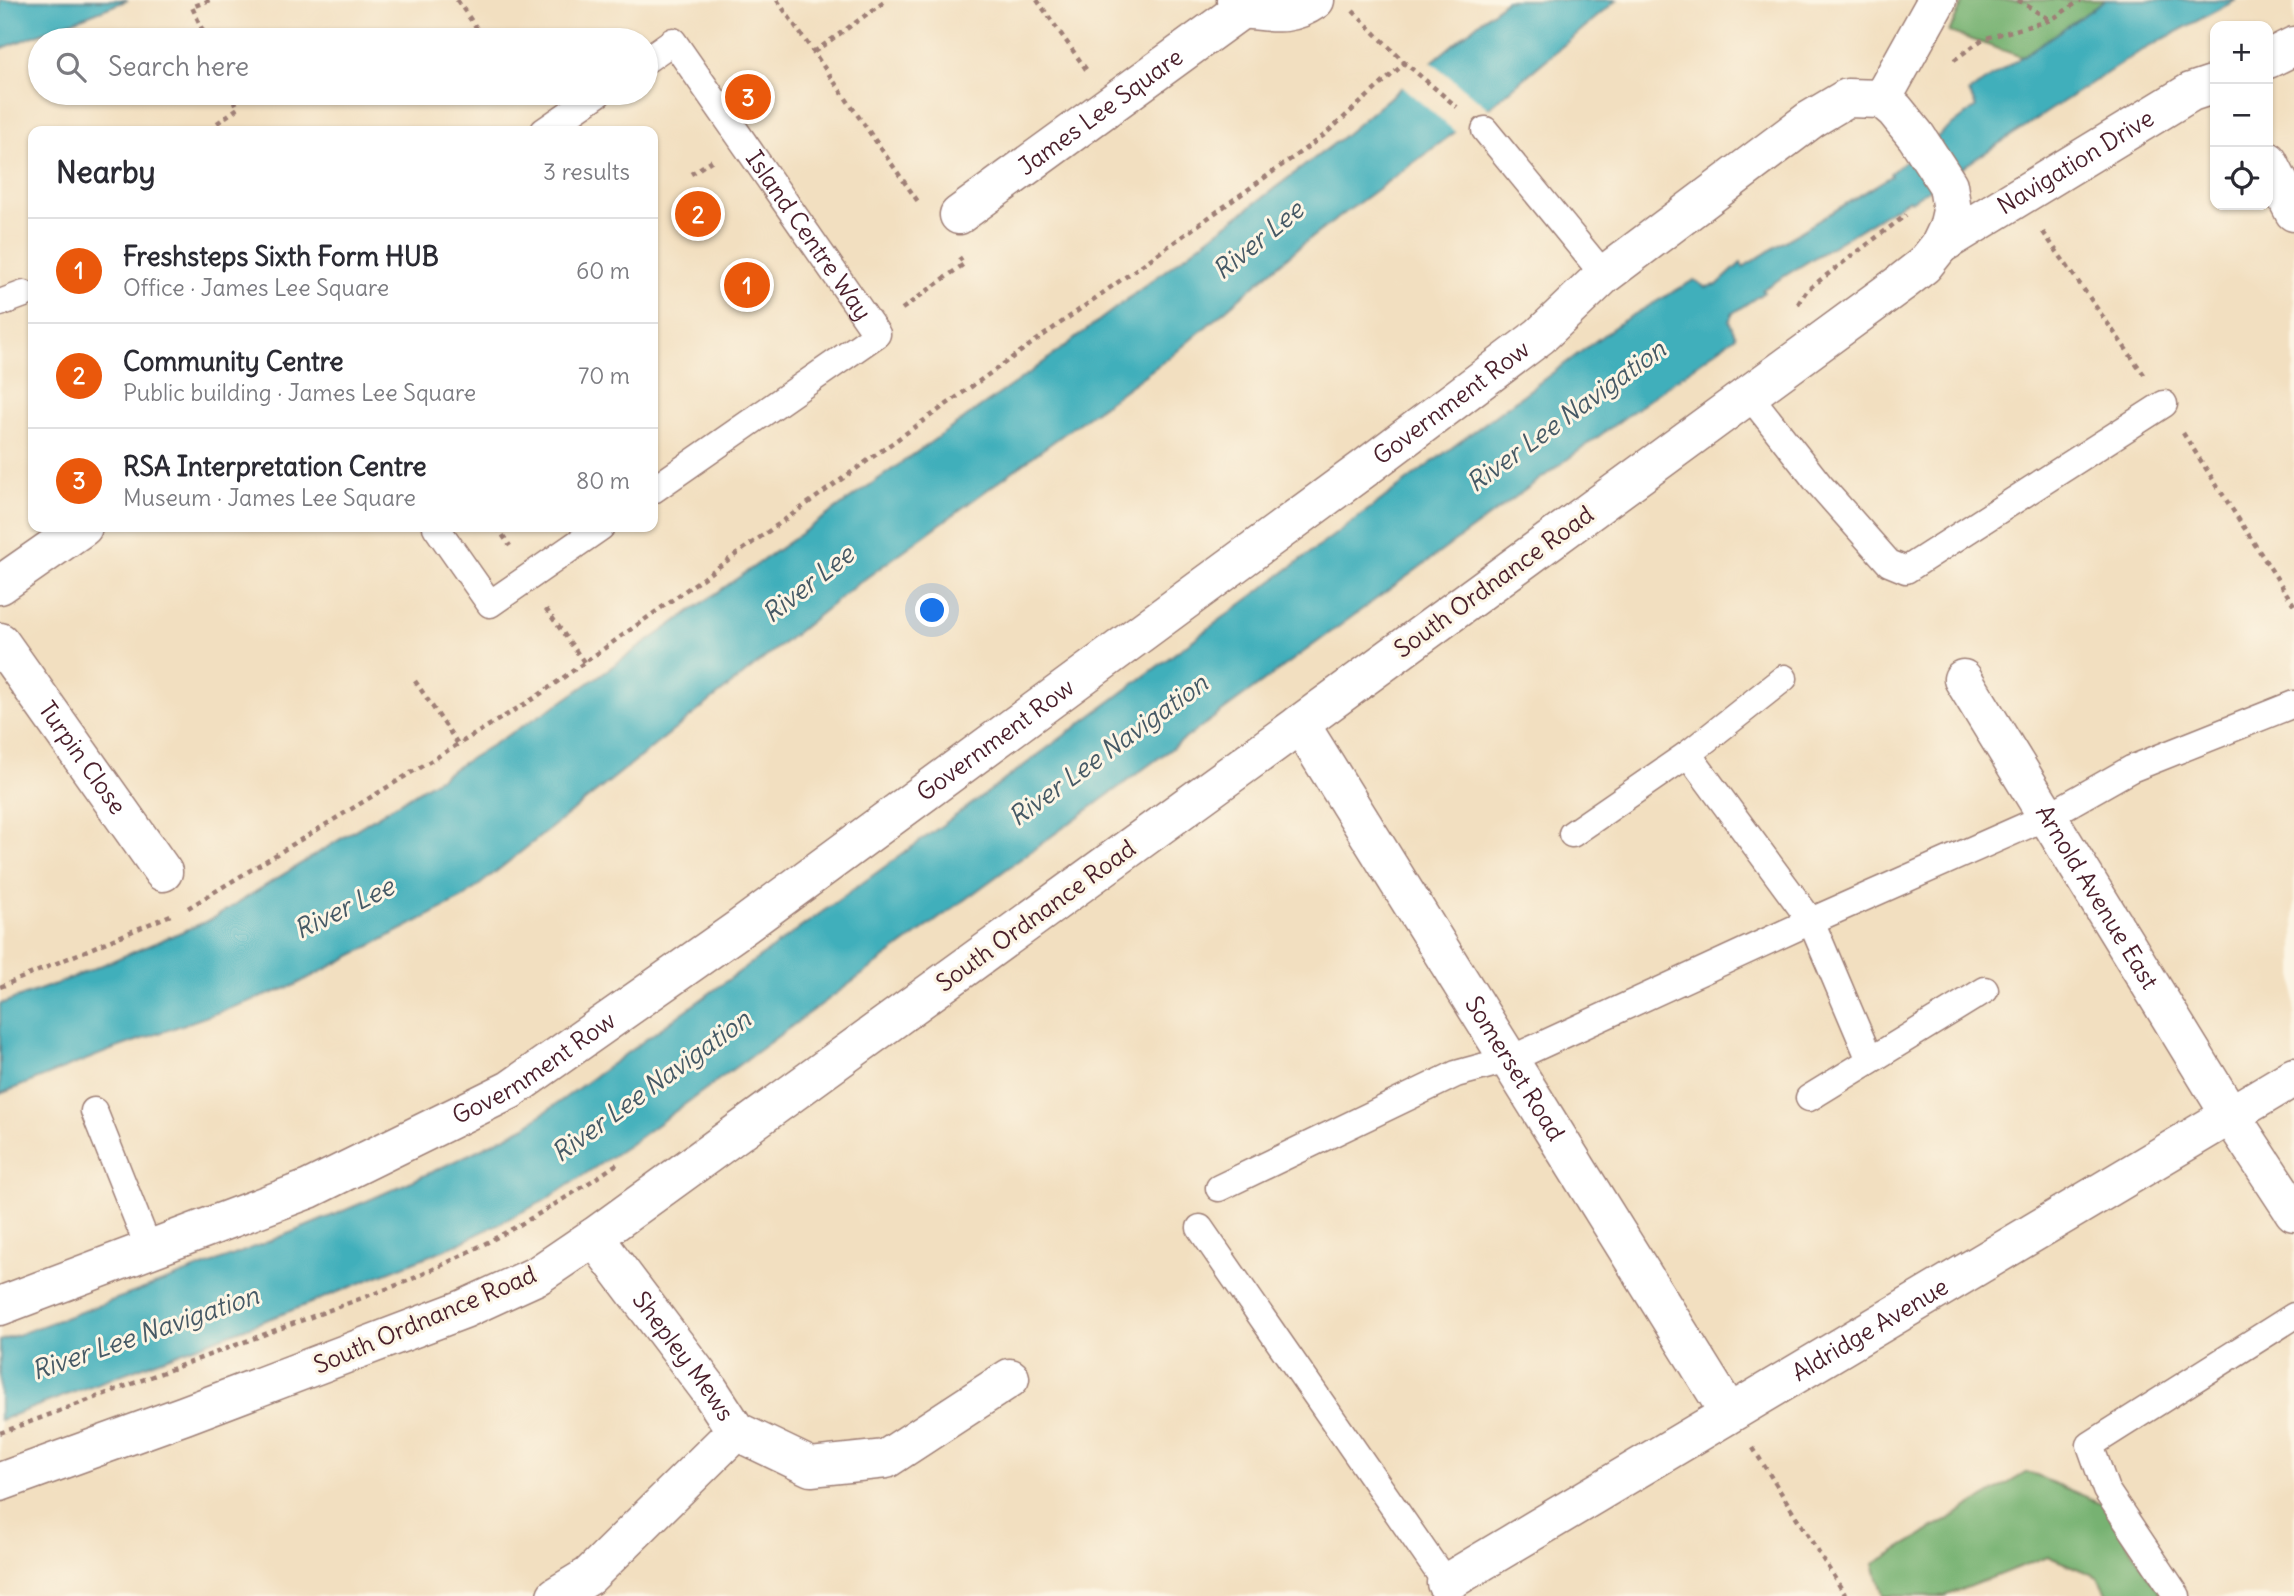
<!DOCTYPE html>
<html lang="en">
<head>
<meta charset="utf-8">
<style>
	:root { --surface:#fff; --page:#f2f2f3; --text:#2b2b33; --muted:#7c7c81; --line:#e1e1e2; --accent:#ea580c }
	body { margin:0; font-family:Delius,sans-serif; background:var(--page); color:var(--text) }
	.controls { position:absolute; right:21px; top:21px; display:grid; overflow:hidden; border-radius:14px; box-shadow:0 2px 5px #0004 }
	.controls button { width:63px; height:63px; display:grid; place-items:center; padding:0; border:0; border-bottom:2px solid var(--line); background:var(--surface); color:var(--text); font:35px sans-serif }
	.you { position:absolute; left:933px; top:611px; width:24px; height:24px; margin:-18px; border:5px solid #fff; border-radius:50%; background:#1a73e8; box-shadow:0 0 0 10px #1a73e833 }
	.badge { display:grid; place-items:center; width:46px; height:46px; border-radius:50%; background:var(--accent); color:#fff; font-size:23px; font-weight:700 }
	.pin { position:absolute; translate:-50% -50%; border:4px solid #fff; box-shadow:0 2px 7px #0006 }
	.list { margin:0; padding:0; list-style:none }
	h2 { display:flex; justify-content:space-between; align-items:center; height:91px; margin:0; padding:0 28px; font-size:30px }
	h2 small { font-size:23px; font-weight:400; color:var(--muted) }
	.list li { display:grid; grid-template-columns:46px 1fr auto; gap:21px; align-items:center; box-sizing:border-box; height:105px; padding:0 28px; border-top:2px solid var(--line) }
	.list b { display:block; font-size:26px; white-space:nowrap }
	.list p { margin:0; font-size:23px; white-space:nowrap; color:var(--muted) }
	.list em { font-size:23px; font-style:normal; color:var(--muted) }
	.icon { flex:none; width:38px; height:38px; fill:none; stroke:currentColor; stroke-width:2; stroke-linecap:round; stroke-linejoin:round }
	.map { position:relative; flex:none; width:2294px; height:1596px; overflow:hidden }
	.search { position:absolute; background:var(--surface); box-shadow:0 2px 5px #0004; left:28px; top:28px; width:630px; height:77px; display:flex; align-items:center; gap:18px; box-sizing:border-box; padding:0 24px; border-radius:38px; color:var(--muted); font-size:26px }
	.panel { position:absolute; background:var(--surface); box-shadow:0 2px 5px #0004; left:28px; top:126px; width:630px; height:406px; border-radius:14px }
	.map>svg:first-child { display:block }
	.forest { fill:#77b272; stroke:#60684e; stroke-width:2 }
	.water { fill:#40afbb; stroke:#456773; stroke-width:2 }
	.pier { fill:#f2dfc0 }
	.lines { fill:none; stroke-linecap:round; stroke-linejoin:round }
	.lane-casing { stroke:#9e7f76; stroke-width:29 }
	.street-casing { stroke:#9e7f76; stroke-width:41 }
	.path { stroke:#9e7f76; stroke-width:4.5; stroke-dasharray:5 5; stroke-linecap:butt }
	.lane { stroke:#fff; stroke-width:26 }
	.street { stroke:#fff; stroke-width:38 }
	.labels { text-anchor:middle; stroke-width:6; stroke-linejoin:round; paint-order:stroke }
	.street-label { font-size:24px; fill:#4a1f2b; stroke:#fcf5e5 }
	.water-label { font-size:26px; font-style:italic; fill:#465965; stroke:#fcf5e5 }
</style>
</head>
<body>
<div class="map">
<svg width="2294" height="1596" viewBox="0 0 2294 1596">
	<rect width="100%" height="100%" fill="#fcf5e5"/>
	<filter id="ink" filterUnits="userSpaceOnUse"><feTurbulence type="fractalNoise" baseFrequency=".0143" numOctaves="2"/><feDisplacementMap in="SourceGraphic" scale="14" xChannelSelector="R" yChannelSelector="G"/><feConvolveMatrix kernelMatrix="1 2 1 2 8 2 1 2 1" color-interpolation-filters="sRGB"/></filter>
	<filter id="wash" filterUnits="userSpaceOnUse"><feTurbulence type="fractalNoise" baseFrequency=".00686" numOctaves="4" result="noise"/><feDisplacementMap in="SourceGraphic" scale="28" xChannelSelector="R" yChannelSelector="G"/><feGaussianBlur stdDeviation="1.57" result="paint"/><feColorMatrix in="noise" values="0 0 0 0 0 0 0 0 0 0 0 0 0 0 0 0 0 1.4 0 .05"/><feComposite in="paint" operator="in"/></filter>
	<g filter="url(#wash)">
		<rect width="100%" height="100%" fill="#f2dfc0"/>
		<g class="forest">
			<path d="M1964,0H2106L2022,57L1949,32Z"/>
			<path d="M2027,1472L2101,1503L2162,1596H2108L2098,1577L2047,1556L1945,1596H1883L1874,1564Z"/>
		</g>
		<g class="water">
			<path d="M0,0H128L0,49Z"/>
			<path d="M1506,0H1617L1492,105L1304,243L1175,353L855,586L463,898L293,986L111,1050L0,1094V1004L64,981L210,920L563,701L1032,371L1340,139Z"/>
			<path d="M2106,0H2236L2139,52L1911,201L1909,199L1762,290L1764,292L1733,313L1729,321L1736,336L629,1145L544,1201L458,1244L298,1308L0,1420V1341C179,1277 358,1213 526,1126L991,790L1621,322L1694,280L1705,287L1717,285L1741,263L1743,267L1891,176L1890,173L1976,107L1969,92Z"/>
		</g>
		<path class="pier" d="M1428,59L1490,110L1458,134L1399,84Z"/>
	</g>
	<g filter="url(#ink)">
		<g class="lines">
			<g class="lane-casing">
				<g id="lane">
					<path id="s1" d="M646,60L673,41L877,334L653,490"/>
					<path d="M1485,130L1604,275"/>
					<path d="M544,131L599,93"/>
					<path d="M0,303L24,294"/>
					<path d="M1749,395L1819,484L1889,563L1906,570L2164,404"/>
					<path d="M436,527L490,604L601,527"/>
					<path d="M1688,754L1811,921L1870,1060"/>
					<path d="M1572,834L1688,754L1784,678"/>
					<path d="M1809,1098L1985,990"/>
					<path d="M94,1111L149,1249"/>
					<path d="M1219,1188L1456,1074L1511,1059L1811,921L2048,816L2131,769L2294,704"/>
					<path d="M1200,1228L1446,1583"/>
					<path d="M2177,1596L2106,1490L2090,1445L2294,1316"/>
				</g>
			</g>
			<g class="street-casing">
				<g id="street">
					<path d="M1236,0L1242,9C1272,12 1289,18 1315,0"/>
					<path d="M2268,59L2294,46"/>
					<path d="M1882,99L1937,0"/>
					<path d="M2268,161L2294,212"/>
					<path id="s2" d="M959,215L1242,9"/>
					<path id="s3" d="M1940,245L2191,92L2215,84"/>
					<path d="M0,585L83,527"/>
					<path id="s4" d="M0,642L163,872"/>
					<path id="s5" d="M1963,679L2231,1116L2294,1212"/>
					<path id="s6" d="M1300,724L1729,1413"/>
					<path id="s7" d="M594,1237L708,1388L736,1431L811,1467L886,1459L1010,1378"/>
					<path id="s8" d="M0,1306L309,1189L510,1090L739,929L1365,468L1540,336L1604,275L1810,120L1847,98L1882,99L1895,110L1916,136L1948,185L1952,211L1948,228L1940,245L1924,265L1901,283L1300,724L594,1237L538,1275L464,1309L185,1415L0,1482"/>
					<path id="s9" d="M1446,1583L2294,1077"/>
					<path d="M556,1596L589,1576L736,1431"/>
				</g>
			</g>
			<g class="path">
				<path d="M457,0L485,40"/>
				<path d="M777,0L919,203"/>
				<path d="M1037,0L1088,72"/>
				<path d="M2018,0L2050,20"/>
				<path d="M1353,11L1405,63L1457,107"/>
				<path d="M207,40L192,7L210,0"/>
				<path d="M814,52L887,0"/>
				<path d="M1954,60L1983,39L2051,20L2081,0"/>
				<path d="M221,131L216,124L238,108L231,93"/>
				<path d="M691,174L714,159"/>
				<path d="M2043,232L2145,376"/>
				<path d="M1798,304L1807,290L1906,215"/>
				<path d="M902,309L964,264L959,257"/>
				<path d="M2183,433L2294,605"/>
				<path d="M497,527L510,546"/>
				<path d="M546,609L584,662"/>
				<path d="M415,681L458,744"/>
				<path d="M188,908L536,697L1323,136L1405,63"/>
				<path d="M0,987L173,914"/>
				<path d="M0,1433L405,1282C480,1249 550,1210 617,1164"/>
				<path d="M1753,1448L1846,1596"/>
			</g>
			<use href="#lane" class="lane"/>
			<use href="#street" class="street"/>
		</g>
	</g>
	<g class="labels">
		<g class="street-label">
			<text dy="8" stroke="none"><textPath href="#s2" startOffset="175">James Lee Square</textPath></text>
			<text dy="8" stroke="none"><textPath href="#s3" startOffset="159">Navigation Drive</textPath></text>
			<text dy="8" stroke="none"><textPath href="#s1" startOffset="270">Island Centre Way</textPath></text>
			<text dy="8" stroke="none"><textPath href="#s8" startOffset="1720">Government Row</textPath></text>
			<text transform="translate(1494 582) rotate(-36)" y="8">South Ordnance Road</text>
			<text dy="8" stroke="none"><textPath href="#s8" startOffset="1153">Government Row</textPath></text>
			<text dy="8" stroke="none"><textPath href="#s4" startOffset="142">Turpin Close</textPath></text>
			<text dy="8" stroke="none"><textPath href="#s5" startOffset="256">Arnold Avenue East</textPath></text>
			<text transform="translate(1036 916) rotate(-36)" y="8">South Ordnance Road</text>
			<text dy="8" stroke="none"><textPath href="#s8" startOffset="586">Government Row</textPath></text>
			<text dy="8" stroke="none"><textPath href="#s6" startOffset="406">Somerset Road</textPath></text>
			<text transform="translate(425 1320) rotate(-23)" y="8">South Ordnance Road</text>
			<text dy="8" stroke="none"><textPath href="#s9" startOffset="494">Aldridge Avenue</textPath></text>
			<text dy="8" stroke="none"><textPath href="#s7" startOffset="149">Shepley Mews</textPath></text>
		</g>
		<g class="water-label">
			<text transform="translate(1258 240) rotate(-39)" y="9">River Lee</text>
			<text transform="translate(1566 416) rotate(-36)" y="9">River Lee Navigation</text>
			<text transform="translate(808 584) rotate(-38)" y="9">River Lee</text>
			<text transform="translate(1108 750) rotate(-36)" y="9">River Lee Navigation</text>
			<text transform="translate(344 908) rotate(-26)" y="9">River Lee</text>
			<text transform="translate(651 1086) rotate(-36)" y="9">River Lee Navigation</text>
			<text transform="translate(145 1333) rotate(-19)" y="9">River Lee Navigation</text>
		</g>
	</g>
</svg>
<div class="controls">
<button>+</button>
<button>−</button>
<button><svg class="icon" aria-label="locate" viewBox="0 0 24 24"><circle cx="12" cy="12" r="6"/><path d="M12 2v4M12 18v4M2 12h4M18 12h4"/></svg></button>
</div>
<div class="you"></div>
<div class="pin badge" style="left:747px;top:285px">1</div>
<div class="pin badge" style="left:698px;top:214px">2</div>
<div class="pin badge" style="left:748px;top:97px">3</div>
<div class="search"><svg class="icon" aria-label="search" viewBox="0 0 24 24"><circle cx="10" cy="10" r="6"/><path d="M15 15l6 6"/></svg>Search here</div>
<section class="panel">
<h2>Nearby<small>3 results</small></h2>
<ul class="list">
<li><span class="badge">1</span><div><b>Freshsteps Sixth Form HUB</b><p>Office · James Lee Square</p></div><em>60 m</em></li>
<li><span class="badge">2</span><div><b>Community Centre</b><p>Public building · James Lee Square</p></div><em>70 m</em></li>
<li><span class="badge">3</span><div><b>RSA Interpretation Centre</b><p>Museum · James Lee Square</p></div><em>80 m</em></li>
</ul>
</section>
</div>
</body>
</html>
